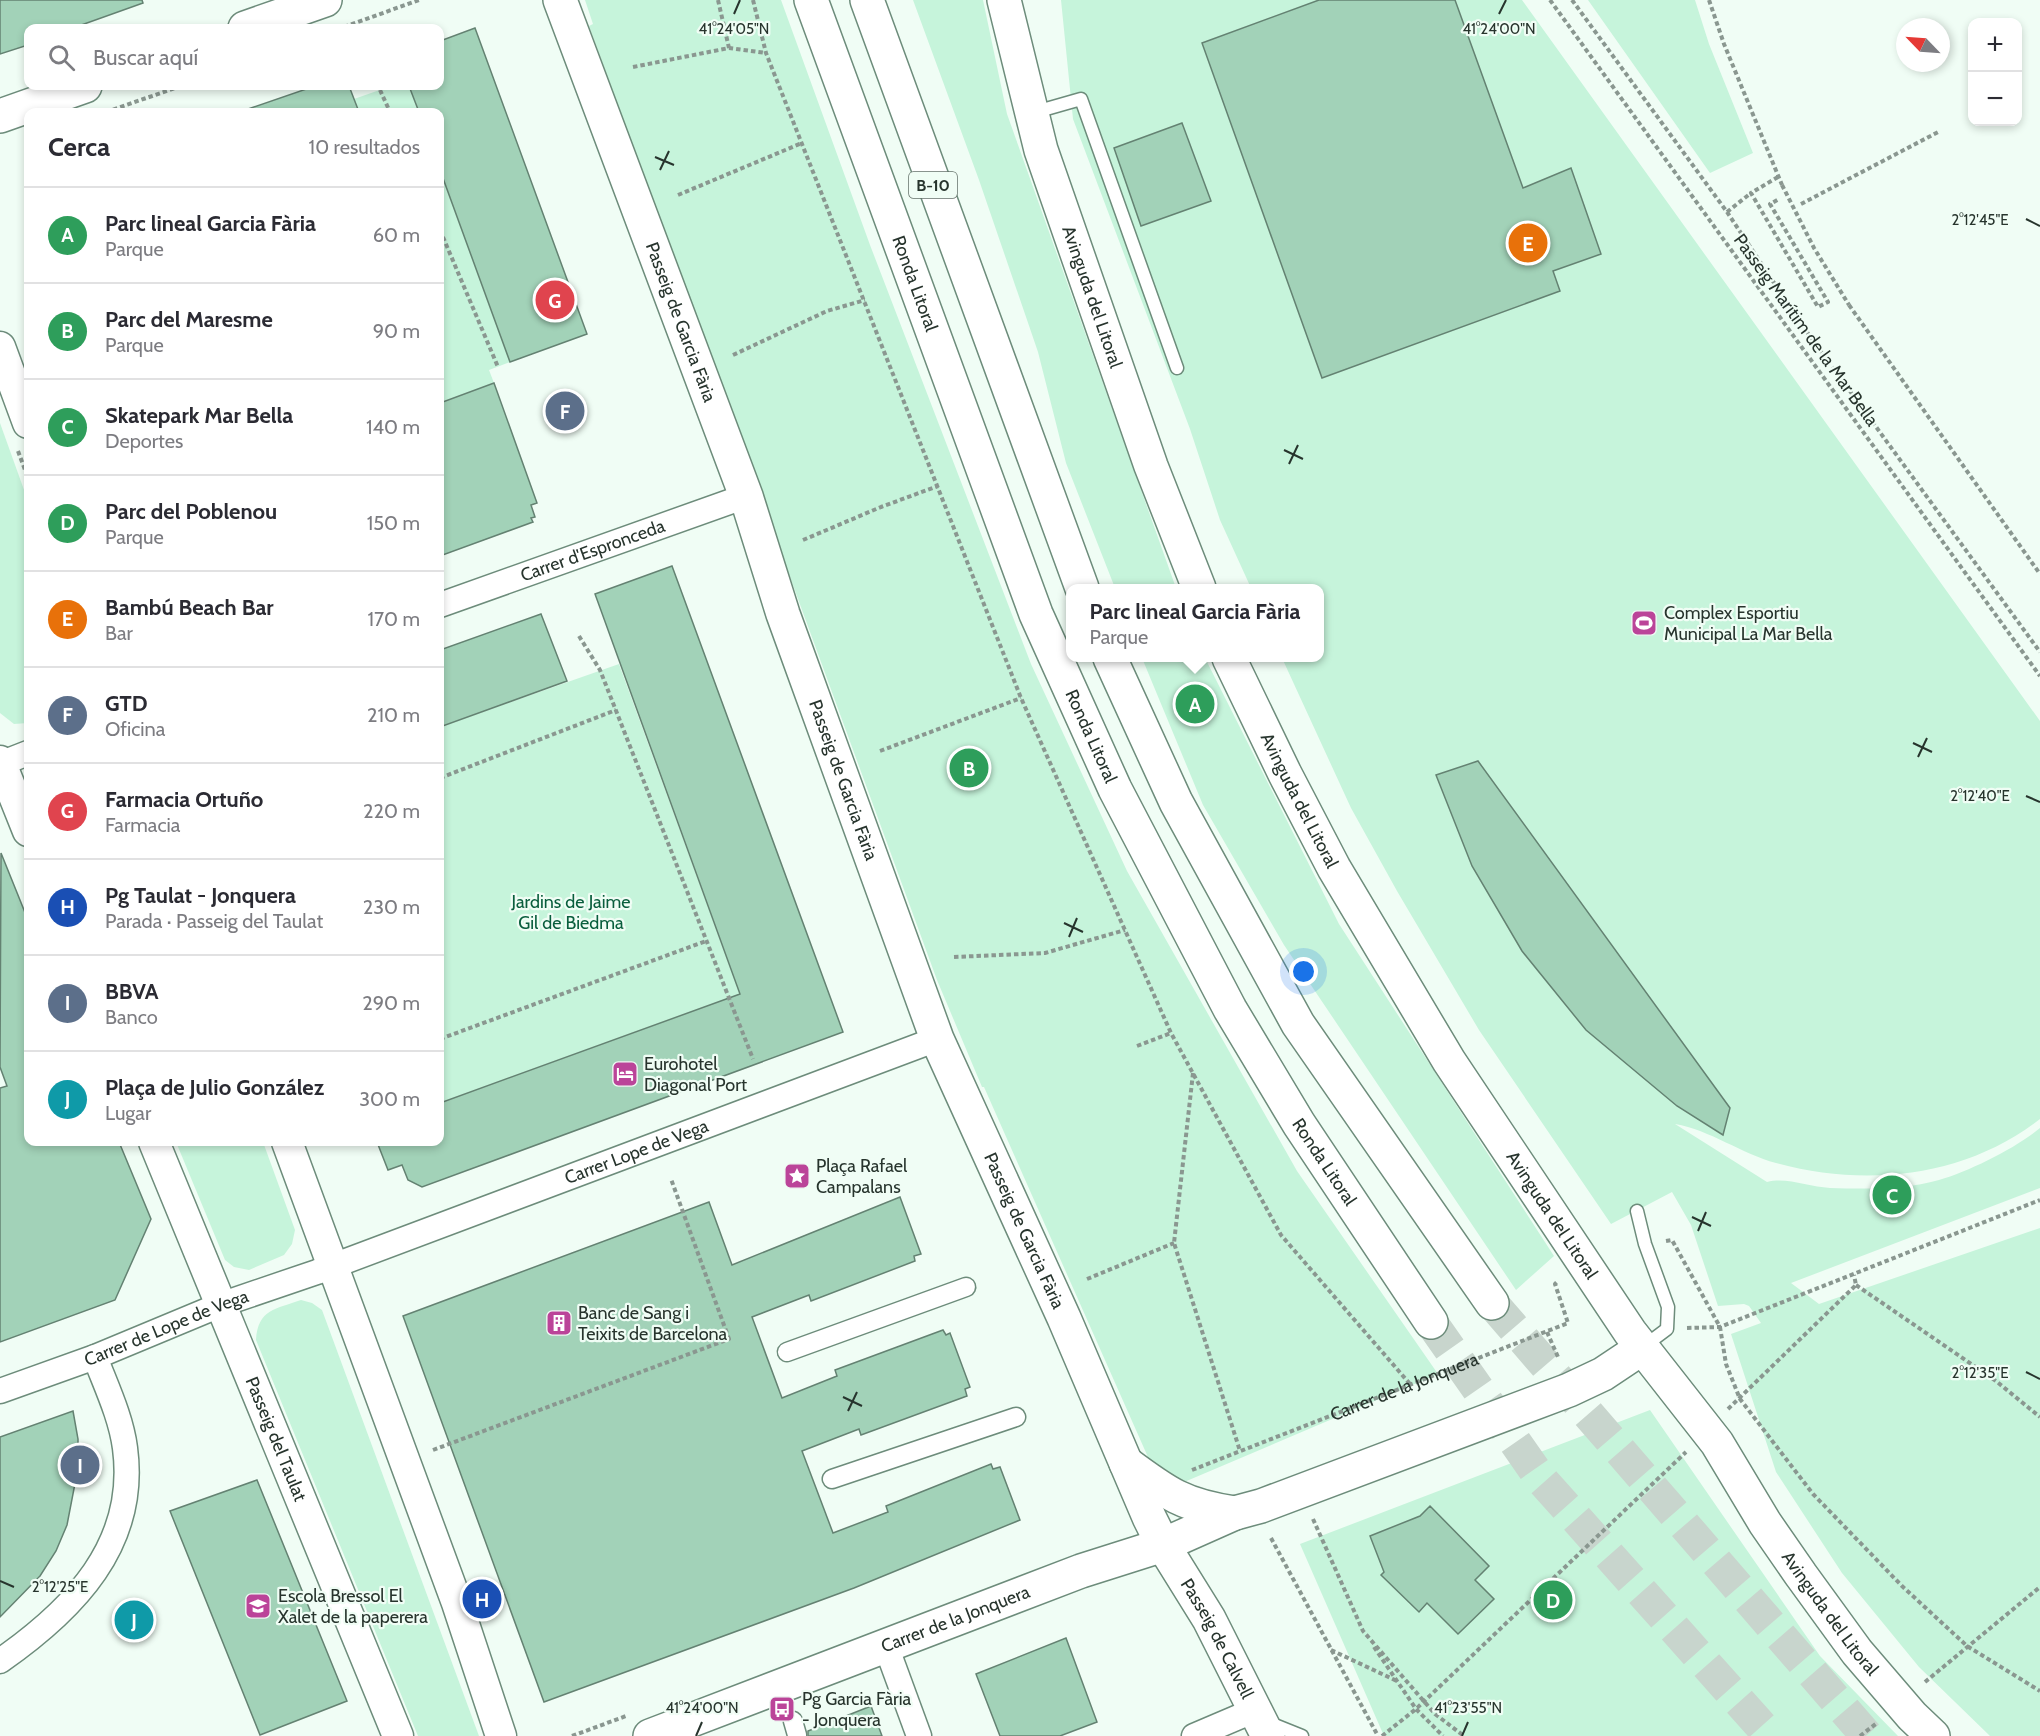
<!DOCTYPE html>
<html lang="es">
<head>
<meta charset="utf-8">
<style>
	:root { --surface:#fff; --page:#f7f7f7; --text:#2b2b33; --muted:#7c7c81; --line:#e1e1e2; --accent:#2563eb }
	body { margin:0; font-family:Cabin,sans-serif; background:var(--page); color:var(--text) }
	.controls { position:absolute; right:18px; top:18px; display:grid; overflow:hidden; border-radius:12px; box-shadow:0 3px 9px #0003 }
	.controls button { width:54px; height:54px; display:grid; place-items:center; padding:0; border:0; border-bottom:2px solid var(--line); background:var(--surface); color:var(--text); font:30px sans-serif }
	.compass { position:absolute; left:1896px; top:18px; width:54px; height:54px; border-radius:50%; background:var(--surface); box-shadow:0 3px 9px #0003; rotate:295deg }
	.you { position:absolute; left:1304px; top:972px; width:21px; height:21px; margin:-15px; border:4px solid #fff; border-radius:50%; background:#1a73e8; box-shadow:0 0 0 9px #1a73e833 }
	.badge { display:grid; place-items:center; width:39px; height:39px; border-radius:50%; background:var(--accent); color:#fff; font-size:20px; font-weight:700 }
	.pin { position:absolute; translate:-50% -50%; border:3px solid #fff; box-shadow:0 2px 6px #0006 }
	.popup { position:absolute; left:1066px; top:584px; width:258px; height:78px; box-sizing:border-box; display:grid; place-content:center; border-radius:12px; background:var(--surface); filter:drop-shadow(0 2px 4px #0005); font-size:20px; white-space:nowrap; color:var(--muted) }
	.popup b { font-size:22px; color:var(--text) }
	.popup::after { content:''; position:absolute; left:50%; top:100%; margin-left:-12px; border:12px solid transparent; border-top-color:var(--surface) }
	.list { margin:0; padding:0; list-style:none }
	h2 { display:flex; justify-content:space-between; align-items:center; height:78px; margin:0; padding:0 24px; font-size:26px }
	h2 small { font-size:20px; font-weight:400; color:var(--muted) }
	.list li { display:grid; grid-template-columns:39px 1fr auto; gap:18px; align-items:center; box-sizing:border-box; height:96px; padding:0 24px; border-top:2px solid var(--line) }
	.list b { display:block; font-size:22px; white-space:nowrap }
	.list p { margin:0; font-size:20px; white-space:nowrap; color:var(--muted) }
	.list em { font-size:20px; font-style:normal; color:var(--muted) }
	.icon { flex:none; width:33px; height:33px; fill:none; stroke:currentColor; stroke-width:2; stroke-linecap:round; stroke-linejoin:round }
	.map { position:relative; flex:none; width:2040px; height:1736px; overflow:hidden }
	.search { position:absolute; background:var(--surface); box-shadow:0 3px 9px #0003; left:24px; top:24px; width:420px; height:66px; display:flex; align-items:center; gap:15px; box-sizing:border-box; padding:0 21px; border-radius:12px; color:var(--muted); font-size:22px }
	.panel { position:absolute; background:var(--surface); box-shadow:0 3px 9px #0003; left:24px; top:108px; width:420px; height:1038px; border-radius:12px }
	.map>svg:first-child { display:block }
	.green { fill:#c6f4db }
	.building { fill:#a2d2b8; stroke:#648272; stroke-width:1.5 }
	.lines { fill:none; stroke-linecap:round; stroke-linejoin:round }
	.trunk-tunnel { stroke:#c8d5cd; stroke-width:33; stroke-dasharray:33 16; stroke-linecap:butt }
	.service-casing { stroke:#6d8c7b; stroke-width:15 }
	.pedestrian-casing { stroke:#6d8c7b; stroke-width:21 }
	.minor-casing { stroke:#6d8c7b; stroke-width:27 }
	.tertiary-casing { stroke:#6d8c7b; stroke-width:33 }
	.secondary-casing { stroke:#6d8c7b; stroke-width:36 }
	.trunk-casing { stroke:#6d8c7b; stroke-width:36 }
	.path { stroke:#8a9790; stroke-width:4; stroke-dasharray:4.5 3; stroke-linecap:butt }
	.service { stroke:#fff; stroke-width:12 }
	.pedestrian { stroke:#fff; stroke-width:18 }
	.minor { stroke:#fff; stroke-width:24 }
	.tertiary { stroke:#fff; stroke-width:30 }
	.secondary { stroke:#fff; stroke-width:33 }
	.trunk { stroke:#fff; stroke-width:33 }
	.path-bridge { stroke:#8a9790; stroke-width:4; stroke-dasharray:4.5 3; stroke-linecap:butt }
	.ticks { fill:none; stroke:#27342d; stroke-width:2 }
	.labels { text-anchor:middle; stroke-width:4.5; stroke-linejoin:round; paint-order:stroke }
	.shield { fill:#f0fdf5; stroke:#637069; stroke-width:1.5 }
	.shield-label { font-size:16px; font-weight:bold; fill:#27342d }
	.street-label { font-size:18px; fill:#27342d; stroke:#f0fdf5 }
	.poi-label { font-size:18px; fill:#27342d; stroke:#f0fdf5; text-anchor:start }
	.park-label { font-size:18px; fill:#095e3d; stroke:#f0fdf5 }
	.ticks-label { font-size:15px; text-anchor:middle; fill:#27342d; stroke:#f0fdf5; stroke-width:4.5; stroke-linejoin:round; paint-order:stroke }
</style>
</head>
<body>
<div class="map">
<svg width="2040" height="1736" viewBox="0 0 2040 1736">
	<rect width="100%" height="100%" fill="#f0fdf5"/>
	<g class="green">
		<path d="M585,0H781L870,245L1031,664L1127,871L1297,1171L1438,1374L1163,1491L984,1087H982L937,980L589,26L593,24Z"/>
		<path d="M913,0H983L1007,114L1176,588H1115L1066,463L1038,352L979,180Z"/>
		<path d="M1061,0H1522L2040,721V1119C1966,1177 1866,1188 1776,1163C1742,1154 1710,1130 1675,1124L1767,1182C1787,1177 1809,1187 1830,1188C1865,1189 1905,1190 1939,1180C1970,1171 2016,1148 2040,1128V1188L1791,1283L1819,1304L2040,1228V1736H1990L1919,1667L1842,1573L1776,1472L1731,1334L1761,1323L1749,1306L1744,1304L1718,1306L1691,1225L1672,1192L1611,1224L1479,1030L1397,891L1351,808L1282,658H1320V588H1251L1220,520L1190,429L1073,119Z"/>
		<path d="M1588,0H1695L1709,44L1753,153L1710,173Z"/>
		<path d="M391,86H409L419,112H359L354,99Z"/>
		<path d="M440,170L510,362L489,370L494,383L440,403Z"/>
		<path d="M0,423L28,501V723L14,724L0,713Z"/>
		<path d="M1142,658H1205L1339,924L1554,1256L1516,1290L1284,945L1203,805Z"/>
		<path d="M619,664L740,994L440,1103V727Z"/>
		<path d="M176,1142H263L295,1230L292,1244L284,1255L249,1270L234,1267L225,1260Z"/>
		<path d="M301,1300L312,1303L322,1310L479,1736H418L256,1340C258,1309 276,1309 301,1300Z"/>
		<path d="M1650,1410L1820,1656L1898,1736H1384L1300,1544Z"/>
	</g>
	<g class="building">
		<path d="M0,0H142L143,3L73,28H28V45L0,54Z"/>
		<path d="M1319,0H1455L1523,188L1571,168L1601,254L1553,271L1560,291L1322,378L1202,43Z"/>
		<path d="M475,28L587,334L510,362L440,170V112H419L409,86H440V41Z"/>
		<path d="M315,86H349L359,112H249L248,109Z"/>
		<path d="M1182,123L1211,201L1141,226L1114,148Z"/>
		<path d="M494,383L537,503L531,505L535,517L531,518L533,522L440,556V403Z"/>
		<path d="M672,566L843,1032L422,1187L408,1180L402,1165L388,1170L377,1142H440V1103L740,994L595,594Z"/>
		<path d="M541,614L567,681L440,727V650Z"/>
		<path d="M1478,761L1730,1108L1723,1135L1677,1106L1586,1030L1522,951L1472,866L1436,775Z"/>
		<path d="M1,853L28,920V1142H119L151,1219L115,1300L0,1342V1088L7,1086L0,1067Z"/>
		<path d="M900,1197L921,1254L914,1256L915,1261L811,1301L809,1295L752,1317L782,1398L837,1376L835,1370L943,1330L946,1335L950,1333L970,1387L965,1389L967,1396L861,1435L859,1429L802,1451L833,1533L888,1512L886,1506L991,1464L993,1469L1000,1467L1020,1520L854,1588L544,1702L403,1316L709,1202L732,1265Z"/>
		<path d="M73,1411L78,1439V1468L67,1525L56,1551L40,1576L0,1617V1437Z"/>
		<path d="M257,1480L347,1701L260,1735L170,1511Z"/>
		<path d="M1430,1506L1489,1566L1475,1580L1494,1599L1458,1634L1427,1603L1419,1612L1381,1575L1384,1572L1370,1536L1420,1516Z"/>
		<path d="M1066,1638L1097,1722L1060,1736H1000L976,1674Z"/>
		<path d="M871,1706L882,1736H808V1731Z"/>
	</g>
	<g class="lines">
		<g class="trunk-tunnel">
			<path d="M1492,1303L1867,1736"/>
			<path d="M1431,1322L1541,1479L1770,1736"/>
		</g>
		<g class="service-casing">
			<g id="service">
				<path d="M1032,113L1081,99L1177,368"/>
				<path d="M1637,1211L1645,1244L1668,1307L1667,1329L1643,1347"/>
				<path d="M1267,1722L1302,1736"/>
			</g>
		</g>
		<g class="pedestrian-casing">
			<g id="pedestrian">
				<path d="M787,1352L966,1287"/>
				<path d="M832,1479L1016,1417"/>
				<path d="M793,1721L797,1735"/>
			</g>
		</g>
		<g class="minor-casing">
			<g id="minor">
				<path id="s2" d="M440,605L746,496"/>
				<path d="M0,764L28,753"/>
				<path id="s3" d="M0,1391L95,1357L220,1305L317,1272L937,1039"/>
				<path d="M886,1646L919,1736"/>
				<path d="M0,1661C73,1610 138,1545 125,1448C121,1417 106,1386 95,1357"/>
				<path d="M1194,1736L1255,1710"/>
			</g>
		</g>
		<g class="tertiary-casing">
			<g id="tertiary">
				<path d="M0,347L28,423"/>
				<path d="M0,761L28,831"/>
				<path id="s4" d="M154,1142L398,1736"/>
				<path d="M287,1142L457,1603L501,1736"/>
			</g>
		</g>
		<g class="secondary-casing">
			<g id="secondary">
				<path id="s5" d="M560,0L746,496L783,614L937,1039L1064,1318L1149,1517L1163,1545L1209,1619L1268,1736"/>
				<path id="s6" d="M1004,0L1041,150L1151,466L1199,588"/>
				<path d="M245,28L325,0"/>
				<path d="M0,116L85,86"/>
				<path id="s7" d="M1229,658L1285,774L1334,868L1449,1061L1630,1332L1717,1443L1765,1523L1801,1575L1857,1652L1912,1716L1933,1736"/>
				<path d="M1126,1463C1166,1493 1184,1506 1235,1513"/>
				<path id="s8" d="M650,1736L1081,1571L1163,1545L1235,1513L1261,1506L1569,1390L1603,1374L1642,1348"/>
			</g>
		</g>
		<g class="trunk-casing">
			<g id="trunk">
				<path id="s9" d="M811,0L1036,614L1115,789L1230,1009L1299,1124L1431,1322"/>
				<path d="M867,0L1082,588"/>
				<path d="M1110,658L1176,802L1298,1024L1492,1303"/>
			</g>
		</g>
		<g class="path">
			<path d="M718,0L729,48"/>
			<path d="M753,0L766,53L1021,698L1171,1033L1281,1235L1410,1384"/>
			<path d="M1550,0L2040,676"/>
			<path d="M1572,0L1727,212L1804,328L2040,652"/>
			<path d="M1709,0L1724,44L1782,185"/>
			<path d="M344,27L419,0"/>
			<path d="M633,67L729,48L766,53"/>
			<path d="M380,90L390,112"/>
			<path d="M106,112L181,86"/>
			<path d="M1778,177L1751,193L1818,307L1828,302L1770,204L1779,199"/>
			<path d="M678,195L802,143"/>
			<path d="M1801,204L1940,131"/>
			<path d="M1727,212L1751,193"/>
			<path d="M440,230L498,367"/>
			<path d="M1849,305L2040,574"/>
			<path d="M733,355L827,311L865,300"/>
			<path d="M18,451L28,478"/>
			<path d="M803,540L881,507L938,486"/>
			<path d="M579,636L600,670L753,1059"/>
			<path d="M880,751L1021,698"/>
			<path d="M440,778L616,710"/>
			<path d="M954,957L1045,953L1125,930"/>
			<path d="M440,1039L706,941"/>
			<path d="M1137,1046L1171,1033"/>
			<path d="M1193,1073L1174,1243L1240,1451"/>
			<path d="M1666,1241L1672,1240L1720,1327L1726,1364L1740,1399L1813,1494L1902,1586L1967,1646L2040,1691"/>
			<path d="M1087,1279L1174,1243"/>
			<path d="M1856,1285L1996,1381L2040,1417"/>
			<path d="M1687,1328L1720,1327L1730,1323L2040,1200"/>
			<path d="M1547,1332L1558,1357"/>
			<path d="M1728,1409L1856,1285L1854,1275"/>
			<path d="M433,1450L729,1339L671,1179"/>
			<path id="s1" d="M1192,1470L1568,1323L1555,1284L1558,1281"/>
			<path d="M1313,1519L1363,1631L1435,1714L1464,1736"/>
			<path d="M1271,1538L1378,1736"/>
			<path d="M1374,1647L1416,1709L1443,1736"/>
			<path d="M1331,1650L1397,1681"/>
			<path d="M1925,1682L2040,1587"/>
			<path d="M572,1736L626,1716"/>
			<path d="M1382,1736L1416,1709L1686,1452"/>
			<path d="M1860,1736L1877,1723"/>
		</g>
		<use href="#service" class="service"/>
		<use href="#pedestrian" class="pedestrian"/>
		<use href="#minor" class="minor"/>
		<use href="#tertiary" class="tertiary"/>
		<use href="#secondary" class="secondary"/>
		<use href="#trunk" class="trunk"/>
		<path class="path-bridge" d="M1782,185L1814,248L1849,305"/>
	</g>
	<path class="ticks" d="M734,14L740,0M1499,14L1506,0M655,157L674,165M660,170L669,151M2026,219L2040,226M1284,450L1303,459M1289,464L1298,445M1913,743L1932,752M1918,757L1927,738M2026,796L2040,802M1064,923L1083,932M1069,937L1077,918M1692,1217L1711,1226M1698,1231L1706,1212M2026,1372L2040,1379M843,1397L862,1406M848,1411L857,1392M0,1581L14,1587M696,1736L702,1722M1462,1736L1468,1722"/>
	<defs>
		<g id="stadium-square" transform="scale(1.35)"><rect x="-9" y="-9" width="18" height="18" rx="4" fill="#b49" stroke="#f0fdf5"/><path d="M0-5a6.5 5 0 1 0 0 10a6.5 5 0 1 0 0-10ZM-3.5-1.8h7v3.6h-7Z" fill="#fff"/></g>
		<g id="hotel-square" transform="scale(1.35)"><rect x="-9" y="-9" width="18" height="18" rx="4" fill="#b49" stroke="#f0fdf5"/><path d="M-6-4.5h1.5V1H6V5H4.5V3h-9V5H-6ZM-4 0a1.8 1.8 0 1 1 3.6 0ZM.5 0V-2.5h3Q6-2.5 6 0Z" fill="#fff"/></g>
		<g id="sight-square" transform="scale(1.35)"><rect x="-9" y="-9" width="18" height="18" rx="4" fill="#b49" stroke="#f0fdf5"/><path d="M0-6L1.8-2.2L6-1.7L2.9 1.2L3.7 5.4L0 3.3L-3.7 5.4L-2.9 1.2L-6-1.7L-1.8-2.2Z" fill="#fff"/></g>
		<g id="building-square" transform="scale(1.35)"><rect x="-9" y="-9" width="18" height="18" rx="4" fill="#b49" stroke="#f0fdf5"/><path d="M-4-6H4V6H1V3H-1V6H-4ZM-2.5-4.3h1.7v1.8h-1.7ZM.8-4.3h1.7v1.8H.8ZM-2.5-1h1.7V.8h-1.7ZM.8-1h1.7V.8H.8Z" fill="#fff"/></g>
		<g id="school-square" transform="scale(1.35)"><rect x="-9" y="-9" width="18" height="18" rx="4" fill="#b49" stroke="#f0fdf5"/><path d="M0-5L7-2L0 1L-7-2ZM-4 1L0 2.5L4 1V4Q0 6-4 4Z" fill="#fff"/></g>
		<g id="bus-square" transform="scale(1.35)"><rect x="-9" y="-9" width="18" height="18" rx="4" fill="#b49" stroke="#f0fdf5"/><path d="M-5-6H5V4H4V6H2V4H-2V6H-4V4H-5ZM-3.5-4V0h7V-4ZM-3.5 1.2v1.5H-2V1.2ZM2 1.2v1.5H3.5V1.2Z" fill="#fff"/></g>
	</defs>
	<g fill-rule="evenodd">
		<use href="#stadium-square" x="1644" y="623"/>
		<use href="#hotel-square" x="625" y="1074"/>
		<use href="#sight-square" x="797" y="1176"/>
		<use href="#building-square" x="559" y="1323"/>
		<use href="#school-square" x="258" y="1606"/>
		<use href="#bus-square" x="782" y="1709"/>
	</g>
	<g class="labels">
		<rect class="shield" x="909" y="172" width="48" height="26" rx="4.5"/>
		<g class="shield-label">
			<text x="933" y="191">B-10</text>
		</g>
		<g class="street-label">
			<text dy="6" stroke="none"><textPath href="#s9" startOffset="302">Ronda Litoral</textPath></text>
			<text dy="6" stroke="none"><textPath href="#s6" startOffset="310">Avinguda del Litoral</textPath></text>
			<text dy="6" stroke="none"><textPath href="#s5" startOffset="344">Passeig de Garcia Fària</textPath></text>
			<text transform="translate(1806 330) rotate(54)" y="6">Passeig Marítim de la Mar Bella</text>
			<text dy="6" stroke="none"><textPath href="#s2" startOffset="162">Carrer d'Espronceda</textPath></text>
			<text dy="6" stroke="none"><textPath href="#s9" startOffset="788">Ronda Litoral</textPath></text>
			<text dy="6" stroke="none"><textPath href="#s5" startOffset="830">Passeig de Garcia Fària</textPath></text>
			<text dy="6" stroke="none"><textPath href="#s7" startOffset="159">Avinguda del Litoral</textPath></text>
			<text dy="6" stroke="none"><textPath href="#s3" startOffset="680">Carrer Lope de Vega</textPath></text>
			<text dy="6" stroke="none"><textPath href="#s9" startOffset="1274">Ronda Litoral</textPath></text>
			<text dy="6" stroke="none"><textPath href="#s7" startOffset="645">Avinguda del Litoral</textPath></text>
			<text dy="6" stroke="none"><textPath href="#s5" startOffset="1316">Passeig de Garcia Fària</textPath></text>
			<text dy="6" stroke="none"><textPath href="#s3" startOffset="178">Carrer de Lope de Vega</textPath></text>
			<text dy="6" stroke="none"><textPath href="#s1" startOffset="228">Carrer de la Jonquera</textPath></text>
			<text dy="6" stroke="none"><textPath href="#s4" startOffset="321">Passeig del Taulat</textPath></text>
			<text dy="6" stroke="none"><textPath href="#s7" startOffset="1131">Avinguda del Litoral</textPath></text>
			<text dy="6" stroke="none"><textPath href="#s8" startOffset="327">Carrer de la Jonquera</textPath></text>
			<text dy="6" stroke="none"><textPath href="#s5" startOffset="1768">Passeig de Calvell</textPath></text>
		</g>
		<g class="poi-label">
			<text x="1664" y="619">Complex Esportiu<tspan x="1664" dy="21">Municipal La Mar Bella</tspan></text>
			<text x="644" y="1070">Eurohotel<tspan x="644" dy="21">Diagonal Port</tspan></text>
			<text x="816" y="1172">Plaça Rafael<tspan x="816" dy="21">Campalans</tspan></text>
			<text x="578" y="1319">Banc de Sang i<tspan x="578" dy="21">Teixits de Barcelona</tspan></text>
			<text x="278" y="1602">Escola Bressol El<tspan x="278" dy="21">Xalet de la paperera</tspan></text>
			<text x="802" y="1705">Pg Garcia Fària<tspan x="802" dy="21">- Jonquera</tspan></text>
		</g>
		<g class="park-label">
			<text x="571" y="908">Jardins de Jaime<tspan x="571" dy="21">Gil de Biedma</tspan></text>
		</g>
	</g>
	<g class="ticks-label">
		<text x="734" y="34">41°24'05"N</text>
		<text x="1499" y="34">41°24'00"N</text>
		<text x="1980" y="225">2°12'45"E</text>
		<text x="1980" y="801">2°12'40"E</text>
		<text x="1980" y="1378">2°12'35"E</text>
		<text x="60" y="1592">2°12'25"E</text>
		<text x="702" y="1713">41°24'00"N</text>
		<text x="1468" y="1713">41°23'55"N</text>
	</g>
</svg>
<div class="controls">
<button>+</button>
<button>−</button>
</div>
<svg class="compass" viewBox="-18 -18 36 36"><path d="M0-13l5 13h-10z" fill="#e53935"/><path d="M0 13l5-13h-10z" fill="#7c7c81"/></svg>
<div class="you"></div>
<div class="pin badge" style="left:1195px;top:704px;background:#2e9e5b">A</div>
<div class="popup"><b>Parc lineal Garcia Fària</b>Parque</div>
<div class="pin badge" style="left:969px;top:768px;background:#2e9e5b">B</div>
<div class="pin badge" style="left:1892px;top:1195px;background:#2e9e5b">C</div>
<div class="pin badge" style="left:1553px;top:1600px;background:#2e9e5b">D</div>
<div class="pin badge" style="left:1528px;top:243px;background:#e8710a">E</div>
<div class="pin badge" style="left:565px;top:411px;background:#5c6f8a">F</div>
<div class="pin badge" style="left:555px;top:300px;background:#e0444e">G</div>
<div class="pin badge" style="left:482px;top:1599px;background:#1a4fb4">H</div>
<div class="pin badge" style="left:80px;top:1465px;background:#5c6f8a">I</div>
<div class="pin badge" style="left:134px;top:1620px;background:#0f9aa8">J</div>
<div class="search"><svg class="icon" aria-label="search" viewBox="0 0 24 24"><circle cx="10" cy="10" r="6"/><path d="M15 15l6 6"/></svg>Buscar aquí</div>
<section class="panel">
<h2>Cerca<small>10 resultados</small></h2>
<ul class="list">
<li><span class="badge" style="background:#2e9e5b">A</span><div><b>Parc lineal Garcia Fària</b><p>Parque</p></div><em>60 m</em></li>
<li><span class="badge" style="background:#2e9e5b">B</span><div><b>Parc del Maresme</b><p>Parque</p></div><em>90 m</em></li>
<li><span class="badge" style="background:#2e9e5b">C</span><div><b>Skatepark Mar Bella</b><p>Deportes</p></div><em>140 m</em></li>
<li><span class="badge" style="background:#2e9e5b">D</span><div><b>Parc del Poblenou</b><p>Parque</p></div><em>150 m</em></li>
<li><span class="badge" style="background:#e8710a">E</span><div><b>Bambú Beach Bar</b><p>Bar</p></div><em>170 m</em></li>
<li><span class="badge" style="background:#5c6f8a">F</span><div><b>GTD</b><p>Oficina</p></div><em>210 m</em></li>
<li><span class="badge" style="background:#e0444e">G</span><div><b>Farmacia Ortuño</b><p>Farmacia</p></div><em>220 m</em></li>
<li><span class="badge" style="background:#1a4fb4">H</span><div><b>Pg Taulat - Jonquera</b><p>Parada · Passeig del Taulat</p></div><em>230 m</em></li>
<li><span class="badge" style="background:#5c6f8a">I</span><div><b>BBVA</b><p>Banco</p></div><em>290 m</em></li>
<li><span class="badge" style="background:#0f9aa8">J</span><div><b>Plaça de Julio González</b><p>Lugar</p></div><em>300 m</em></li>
</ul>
</section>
</div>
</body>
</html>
